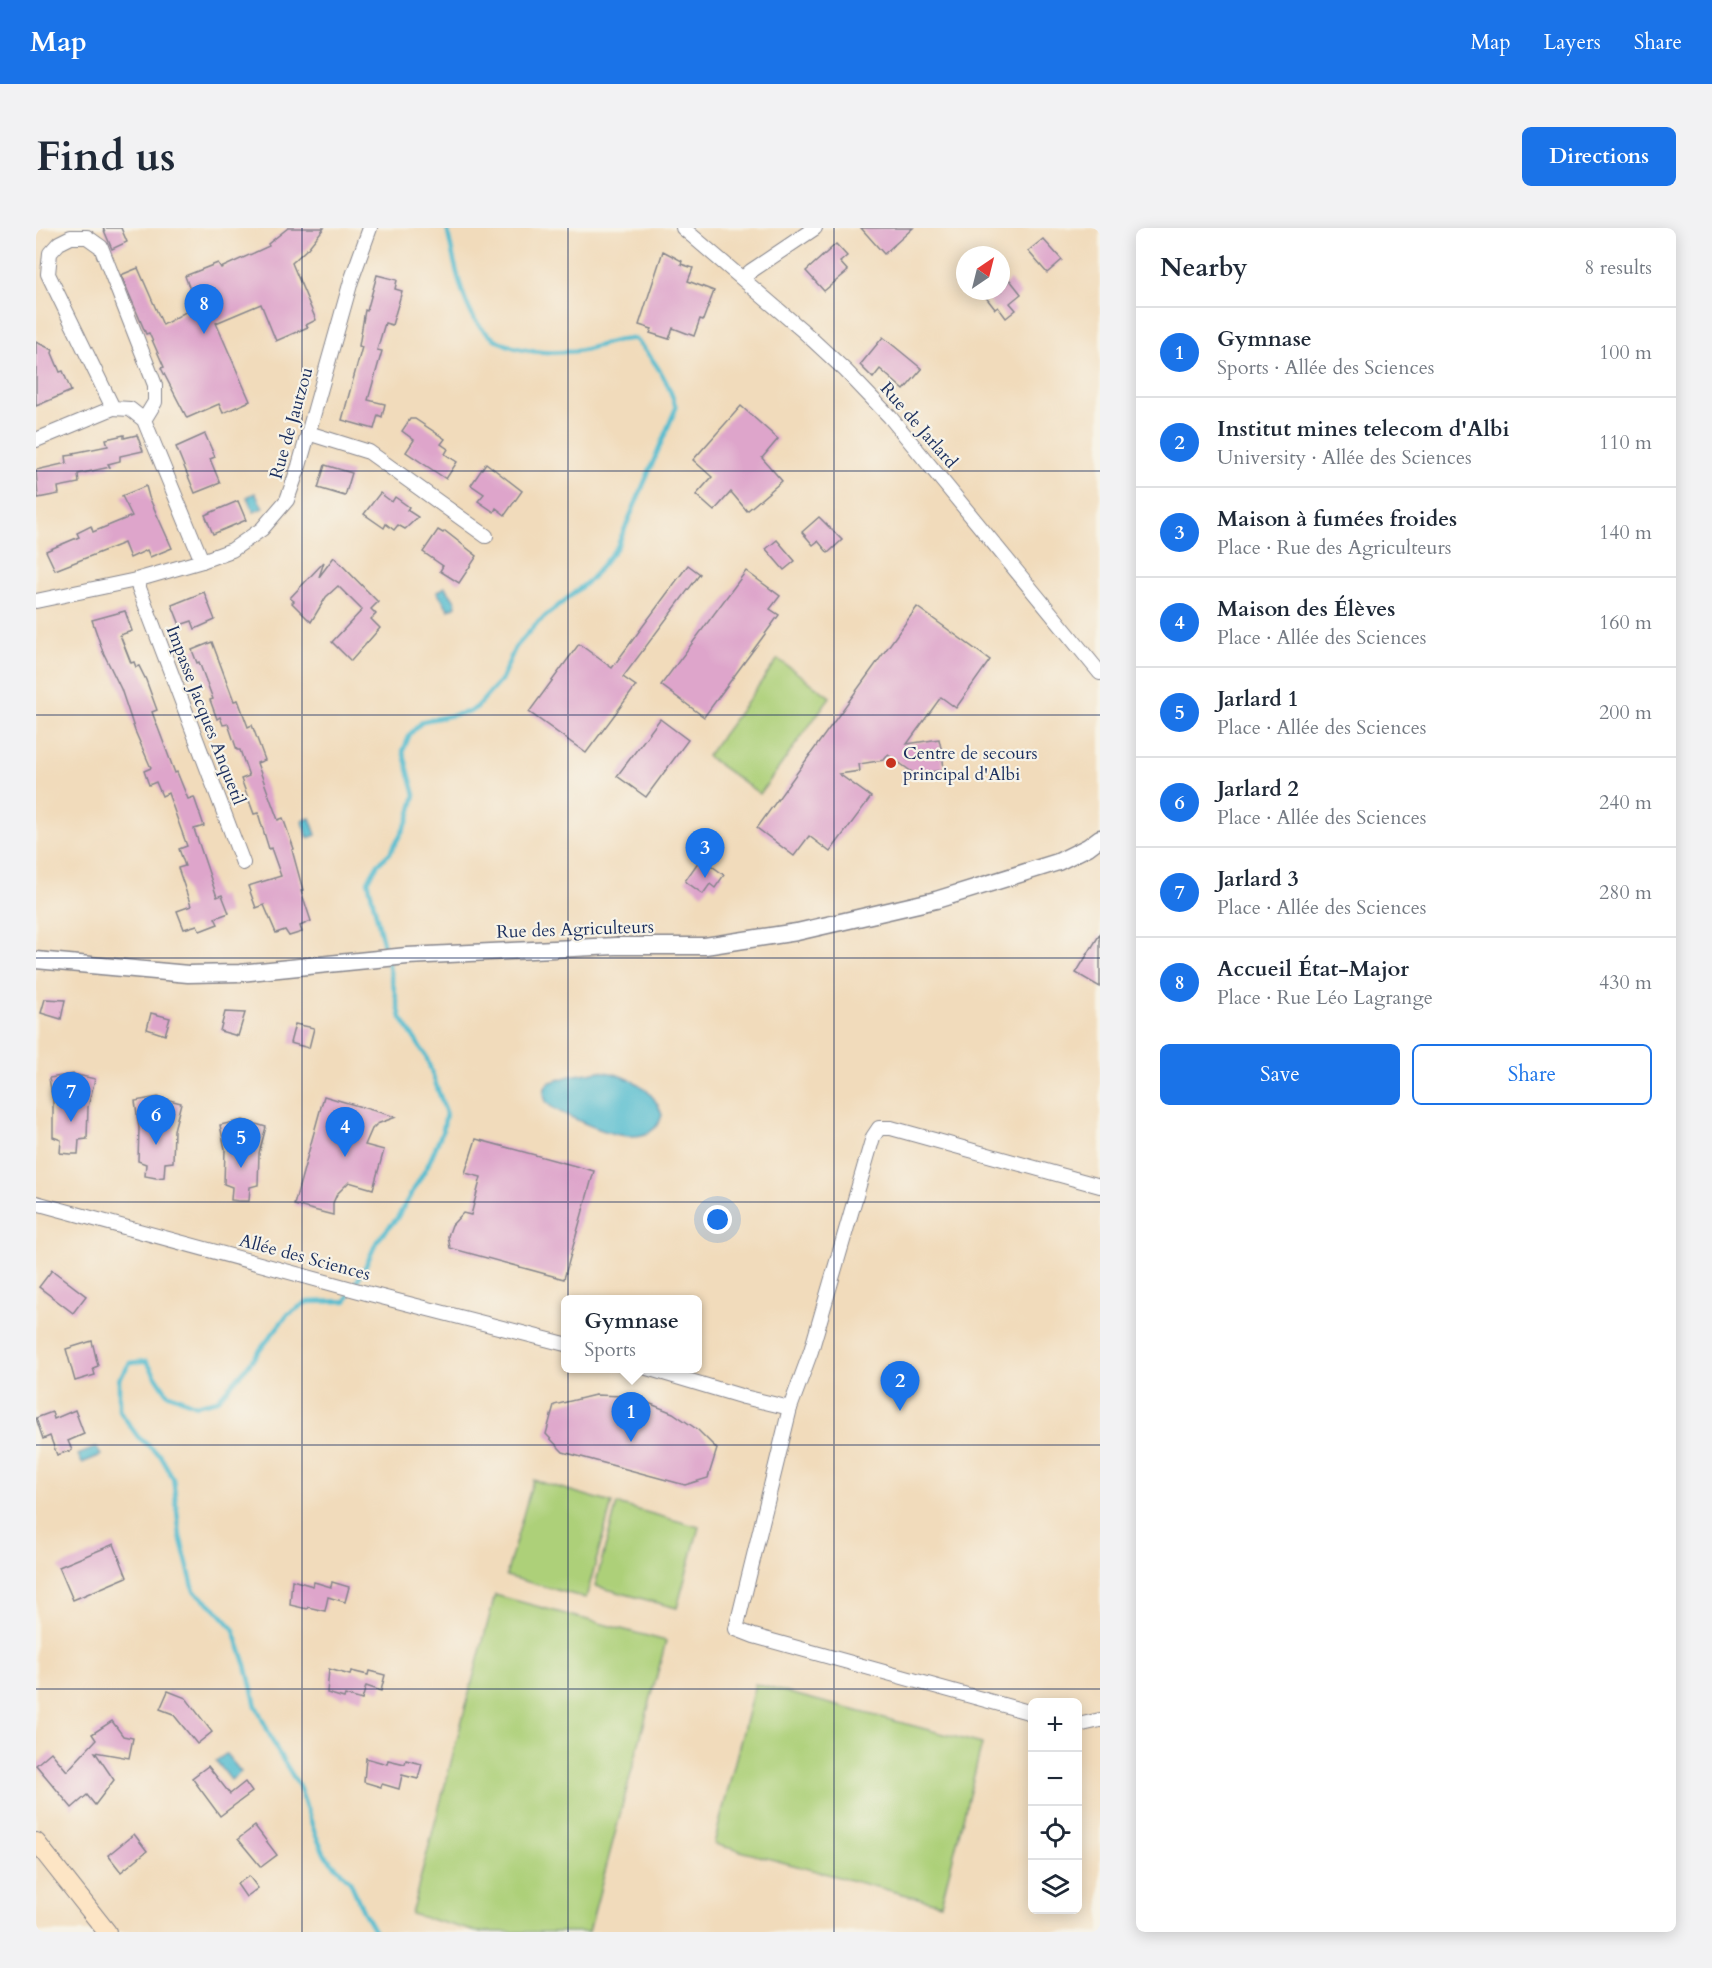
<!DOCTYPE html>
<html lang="en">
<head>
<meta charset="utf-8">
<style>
	:root { --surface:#fff; --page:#f2f2f3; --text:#1f2937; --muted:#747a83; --line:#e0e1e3; --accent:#1a73e8 }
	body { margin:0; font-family:Cardo,serif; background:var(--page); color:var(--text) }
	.controls { position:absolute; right:18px; bottom:18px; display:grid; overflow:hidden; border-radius:9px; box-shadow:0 3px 15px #0003 }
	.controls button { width:54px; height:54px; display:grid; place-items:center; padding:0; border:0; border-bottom:2px solid var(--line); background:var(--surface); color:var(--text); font:30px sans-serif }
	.compass { position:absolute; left:920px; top:18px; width:54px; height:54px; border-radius:50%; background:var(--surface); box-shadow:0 3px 15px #0003; rotate:35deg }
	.you { position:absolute; left:682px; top:992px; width:21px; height:21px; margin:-15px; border:4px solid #fff; border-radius:50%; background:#1a73e8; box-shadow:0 0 0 9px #1a73e833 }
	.badge { display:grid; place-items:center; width:39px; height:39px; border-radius:50%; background:var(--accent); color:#fff; font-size:20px; font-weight:700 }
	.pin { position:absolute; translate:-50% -50px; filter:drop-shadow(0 2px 3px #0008) }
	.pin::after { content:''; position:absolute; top:32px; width:21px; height:18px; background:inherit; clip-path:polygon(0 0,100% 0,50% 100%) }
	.popup { position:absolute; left:525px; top:1067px; width:141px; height:78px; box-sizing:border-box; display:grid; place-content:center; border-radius:9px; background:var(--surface); filter:drop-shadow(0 2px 4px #0005); font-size:20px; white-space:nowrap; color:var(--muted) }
	.popup b { font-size:22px; color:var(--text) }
	.popup::after { content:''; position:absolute; left:50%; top:100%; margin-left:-12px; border:12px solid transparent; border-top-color:var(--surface) }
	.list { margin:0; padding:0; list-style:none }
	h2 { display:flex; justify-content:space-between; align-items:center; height:78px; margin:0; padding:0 24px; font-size:26px }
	h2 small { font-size:20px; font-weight:400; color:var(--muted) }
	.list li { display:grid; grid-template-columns:39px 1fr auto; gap:18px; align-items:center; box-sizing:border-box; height:90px; padding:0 24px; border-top:2px solid var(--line) }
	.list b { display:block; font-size:22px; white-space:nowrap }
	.list p { margin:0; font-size:20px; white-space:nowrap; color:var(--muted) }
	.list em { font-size:20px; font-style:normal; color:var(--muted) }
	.actions { display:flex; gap:12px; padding:18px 24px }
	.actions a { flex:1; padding:14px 0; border:2px solid var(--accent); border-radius:9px; text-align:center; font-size:21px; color:var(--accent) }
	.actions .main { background:var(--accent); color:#fff }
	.icon { flex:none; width:33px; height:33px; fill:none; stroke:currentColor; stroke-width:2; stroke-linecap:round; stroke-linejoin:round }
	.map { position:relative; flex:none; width:1064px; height:1704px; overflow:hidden; border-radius:9px }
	header { display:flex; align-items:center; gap:36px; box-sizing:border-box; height:84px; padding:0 30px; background:var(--accent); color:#fff }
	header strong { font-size:28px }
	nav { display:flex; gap:33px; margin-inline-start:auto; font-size:21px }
	.intro { display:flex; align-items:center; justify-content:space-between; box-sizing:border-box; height:144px; padding:0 36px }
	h1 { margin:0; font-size:42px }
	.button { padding:15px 27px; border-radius:9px; background:var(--accent); color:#fff; font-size:21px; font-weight:700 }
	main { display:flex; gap:36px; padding:0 36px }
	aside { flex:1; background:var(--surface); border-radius:9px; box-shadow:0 3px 15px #0003 }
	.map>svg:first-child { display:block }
	.green { fill:#add079; stroke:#64806c; stroke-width:1.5 }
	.water { fill:#52bccf; stroke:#367696; stroke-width:1.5 }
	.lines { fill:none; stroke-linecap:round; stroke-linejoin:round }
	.stream { stroke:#52bccf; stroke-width:4.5 }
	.building { fill:#dea5cb }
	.minor-casing { stroke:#86858c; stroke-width:16 }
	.tertiary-casing { stroke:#86858c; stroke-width:19 }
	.secondary-casing { stroke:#86858c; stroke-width:20 }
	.minor { stroke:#fff; stroke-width:14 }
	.tertiary { stroke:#fff; stroke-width:16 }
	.secondary { stroke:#fde5c5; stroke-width:18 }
	.grid { fill:none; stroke:#1b2f5e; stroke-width:1.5; stroke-opacity:0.55 }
	.poi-dot { fill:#c8321e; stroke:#f7f3e8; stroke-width:2 }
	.labels { text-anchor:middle; stroke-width:4.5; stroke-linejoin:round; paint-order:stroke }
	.street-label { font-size:18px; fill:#1b2f5e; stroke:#f7f3e8 }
	.poi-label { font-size:18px; fill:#1b2f5e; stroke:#f7f3e8; text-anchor:start }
</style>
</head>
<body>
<header>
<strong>Map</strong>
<nav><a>Map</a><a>Layers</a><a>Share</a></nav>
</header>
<div class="intro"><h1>Find us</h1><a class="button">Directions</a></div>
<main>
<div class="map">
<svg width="1064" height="1704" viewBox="0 0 1064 1704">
	<rect width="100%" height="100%" fill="#f7f3e8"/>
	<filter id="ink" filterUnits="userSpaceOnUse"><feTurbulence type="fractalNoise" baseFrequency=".0167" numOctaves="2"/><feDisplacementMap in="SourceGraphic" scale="12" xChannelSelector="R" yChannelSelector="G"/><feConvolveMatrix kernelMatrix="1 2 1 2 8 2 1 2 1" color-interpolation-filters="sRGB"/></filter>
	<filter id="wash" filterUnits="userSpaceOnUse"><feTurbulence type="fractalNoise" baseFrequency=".008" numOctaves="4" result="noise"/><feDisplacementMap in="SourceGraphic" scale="24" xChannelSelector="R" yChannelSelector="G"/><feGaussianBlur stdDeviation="1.35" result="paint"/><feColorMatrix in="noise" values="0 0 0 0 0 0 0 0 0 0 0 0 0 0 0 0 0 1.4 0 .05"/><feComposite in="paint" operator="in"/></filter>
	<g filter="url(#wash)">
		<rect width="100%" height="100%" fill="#f1dbbb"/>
		<g class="green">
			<path d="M742,431L794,469L724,566L671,528Z"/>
			<path d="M497,1252L576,1275L550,1370L470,1348Z"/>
			<path d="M581,1276L663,1299L641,1380L559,1358Z"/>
			<path d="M459,1367L630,1413L553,1704H441L375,1686Z"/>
			<path d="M719,1456L946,1516L905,1676L678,1616Z"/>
		</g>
		<g class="water">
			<path d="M219,265L227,280L218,284L211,269Z"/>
			<path d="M409,359L419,373L420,378L413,382L401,364Z"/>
			<path d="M274,590L280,607L272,610L266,593Z"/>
			<path d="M564,843C591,847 617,858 626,887C615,926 560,901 537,890C529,886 518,882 512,876C507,870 507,861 512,855L534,848Z"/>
			<path d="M61,1219L65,1227L46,1235L42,1227Z"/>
			<path d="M190,1526L205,1544L195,1552L180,1533Z"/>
		</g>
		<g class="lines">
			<g class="stream">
				<path d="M350,727L332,653L342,636L354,625L372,593L379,567L367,523L374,506L387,493L433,484L441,479L465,452L479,420L500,396L555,351L581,319L640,180C633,153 618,131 599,111C583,109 557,121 540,123C506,127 460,124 439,92C424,68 417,28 411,0"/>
				<path d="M339,1704L327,1683L314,1653L289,1627L280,1608L263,1558L241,1522L220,1478L210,1437L197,1400L179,1380L158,1363L144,1308L137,1250L124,1227L102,1209L83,1182V1151L94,1135L110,1133L131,1165L160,1177L181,1172L210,1140L251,1087L271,1074L310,1073L330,1037L341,1013L361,990L392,937L407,902L410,885L390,828L365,790L352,735"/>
			</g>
		</g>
		<g id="blocks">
			<g class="building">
				<path d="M67,0H85L91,14L76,21Z"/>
				<path d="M252,0H288L272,20L256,35L280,92L270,97L272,99L240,113L225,76L180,95L214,173L187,185L183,176L151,190L125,140L128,139L113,105L110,106L85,47L102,40L127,97L160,78L149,48L182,35L185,40L233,18L232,16Z"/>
				<path d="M825,0H877L848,26Z"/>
				<path d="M1007,11L1026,32L1011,45L992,23Z"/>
				<path d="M800,16L811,28L804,34L812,43L788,63L770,43Z"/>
				<path d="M627,23L646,33L645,36L657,40L652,53L678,63L667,92L664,91L658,108L637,100L633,111L614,105L616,101L603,97Z"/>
				<path d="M341,47L361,52L359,61L366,63L356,97L349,95L341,122L346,123L332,172L349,176L346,189L342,187L338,201L306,192L326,119L323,118L329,82L331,83Z"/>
				<path d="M974,52L985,66L974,75L980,82L970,90L962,79L959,81L945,63H965V60Z"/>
				<path d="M847,109L886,141L868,162L844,141L837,150L824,137Z"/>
				<path d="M0,114L17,122L16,125L24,144L27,143L35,163L0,178Z"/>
				<path d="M705,178L742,211L726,230L746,253L711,283L695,264L678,283L660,267L676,249L657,232Z"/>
				<path d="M374,191H379L409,211L405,216L412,221L409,226L421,234L410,251L370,224L378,212L366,203Z"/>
				<path d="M169,206L179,229L174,231L184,255L159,265L140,219Z"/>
				<path d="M88,207V210L101,207L107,223L84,228V233L72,236L74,239L42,246L43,255L22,259L23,266L2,270L0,242L31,235L30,228L38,227L37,225L72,218L70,211Z"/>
				<path d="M450,235L486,263L469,287L460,280L458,284L442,273L448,266L435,257Z"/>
				<path d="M289,237L316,245L309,268L282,260Z"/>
				<path d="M110,258L113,269L136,320L114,329L111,322L94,330L88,315L19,342L10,323L43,309L41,305L55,298L57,304L96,288L86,268Z"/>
				<path d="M344,265L356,274L359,269L373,279L371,282L382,289L369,301L362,297L358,302L350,296L348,300L328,286Z"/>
				<path d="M202,273L210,292L177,306L169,287Z"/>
				<path d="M783,289L806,312L792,325L782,313L777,317L766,304Z"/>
				<path d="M402,302L407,305L409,303L441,328L423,355L404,343L407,338L387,324Z"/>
				<path d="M741,312L759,333L748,342L730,321Z"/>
				<path d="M298,329L342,374L335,381L340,386L335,391L344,400L315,433L296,414L326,382L302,358L290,369L275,394L256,375L258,373L254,370L288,334L283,349Z"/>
				<path d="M652,337L664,346L587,449L600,458L550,525L493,484L543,416L576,440Z"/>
				<path d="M710,343L744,368L734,381L743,387L668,489L625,457Z"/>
				<path d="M168,364L179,392L159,401L156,393L144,397L136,377Z"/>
				<path d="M881,379L954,432L920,480L905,469L871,516L903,511L905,520L912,525L907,532L908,542L879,546L852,527L848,532L823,536L824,543L803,546L835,569L794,624L773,608L758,628L721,600Z"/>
				<path d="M89,383L96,403L84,407L95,435L98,434L100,439L103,438L110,452L121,482L116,484L139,545L141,544L152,571L158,569L168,598L158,601L181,669L186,667L193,685L179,690L182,696L164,703L161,697L148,701L141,683L155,678L142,640L149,638L143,621L151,618L132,565L126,568L120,554L113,557L108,543L115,540L99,503L85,461L67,424L56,392Z"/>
				<path d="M176,414L198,473L202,472L212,499L216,497L229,532L221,535L242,592L247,590L258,621L256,622L267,662L265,663L275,693L264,698L266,704L253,708L249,702L240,705L228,677L220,680L212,658L245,648L235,620L233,621L222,585L218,586L205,551L213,548L204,522H201L192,496L187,497L184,489L181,491L174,472L177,471L163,434L161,435L156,422Z"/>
				<path d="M624,491L652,512L610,569L581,548Z"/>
				<path d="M665,630L688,647L679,660L674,656L667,666L649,653Z"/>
				<path d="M1064,706V759L1040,745Z"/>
				<path d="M9,771L29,772L25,791L5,785Z"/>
				<path d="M189,784L209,785L202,808L184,803Z"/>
				<path d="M115,785L134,790L129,807L111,801Z"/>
				<path d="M259,796L278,800L273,820L254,815Z"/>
				<path d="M37,846L59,851L52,879L51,911L43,912L42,926H34L24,925L25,912L17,909V873L13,850Z"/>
				<path d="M288,868L360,889L341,896L336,901L329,917L348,922L337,961L313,954L301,966L297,975V987L258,977Z"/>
				<path d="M122,869L145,875L138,902L137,934L129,935L128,949L120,950L109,948L110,936L102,933L103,900L99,873Z"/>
				<path d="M207,892L230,899L223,925L222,957L214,959L213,973H203L195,972L196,959L188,956L189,921L184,897Z"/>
				<path d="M440,911L558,943L528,1051L414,1020L412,1008L416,997L427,985L435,987L445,949L429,945Z"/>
				<path d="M16,1042L50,1068L37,1085L3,1059Z"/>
				<path d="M56,1113L62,1138L57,1140L59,1147L39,1153L30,1121Z"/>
				<path d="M559,1167L588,1168L605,1172L637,1185L662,1202L681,1221L672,1250L649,1257L527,1224L510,1206L518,1177Z"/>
				<path d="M39,1182L48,1206L32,1213L36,1222L21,1227L14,1208L7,1211L0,1190L16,1184L18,1191Z"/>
				<path d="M78,1316L91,1349L37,1372L23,1339Z"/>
				<path d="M256,1352L277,1358L278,1354L295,1359L296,1354L313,1359L309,1374L292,1369L289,1383L272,1379L271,1381L254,1377Z"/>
				<path d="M293,1441L314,1447L315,1443L332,1447L333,1443L349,1447L345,1463L330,1458L326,1472L309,1467L308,1470L291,1465Z"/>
				<path d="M132,1463L150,1470L176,1504L161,1516L137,1486L124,1481Z"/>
				<path d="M76,1493L87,1508L97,1510L93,1530L59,1524L78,1552L59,1577L51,1567L36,1580L0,1537L15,1524L31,1543L60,1512L56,1506Z"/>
				<path d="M330,1530L351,1536L352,1532L369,1536L370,1532L386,1536L382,1551L366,1547L363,1561L346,1556L345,1559L328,1554Z"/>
				<path d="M172,1538L194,1566L209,1554L216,1564L184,1588L156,1550Z"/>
				<path d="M219,1598L241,1627L225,1639L202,1611Z"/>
				<path d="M98,1606L111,1623L85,1644L72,1627Z"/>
				<path d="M213,1648L222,1660L210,1669L201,1656Z"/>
			</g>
		</g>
	</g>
	<g filter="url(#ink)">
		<use href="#blocks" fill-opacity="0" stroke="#86858c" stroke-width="1.5"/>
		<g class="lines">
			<g class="minor-casing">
				<g id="minor">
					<path d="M647,0L766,102L810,143L854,189L1064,445"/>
					<path d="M707,50L715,43L779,0"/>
					<path d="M108,192L94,181L77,180L12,46L14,25L23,15L35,9H51L65,19L119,157V174L108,192L166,333"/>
					<path d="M272,205L333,224L450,308"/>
					<path d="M0,212L77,180"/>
					<path d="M100,352L207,635"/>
					<path d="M0,373L100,352L166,333L196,322L226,301L251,272L263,238L315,53L334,0"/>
					<path d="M0,975L334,1066L529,1116"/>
					<path d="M611,1140L708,1169L754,1180"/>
					<path d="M996,1485L718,1408L700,1401L754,1180L775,1123L837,909L843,900H855L1064,958"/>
					<path d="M1042,1497L1064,1492"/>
				</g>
			</g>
			<g class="tertiary-casing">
				<path id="tertiary" d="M0,732L152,746L204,745L371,728L580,718H669L761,704L900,672L1022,634L1052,619L1064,610"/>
			</g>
			<g class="secondary-casing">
				<path id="secondary" d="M0,1614L71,1704"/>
			</g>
			<use href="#minor" class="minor"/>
			<use href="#tertiary" class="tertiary"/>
			<use href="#secondary" class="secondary"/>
		</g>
	</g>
	<path class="grid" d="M266,0V1704M532,0V1704M798,0V1704M0,243H1064M0,487H1064M0,730H1064M0,974H1064M0,1217H1064M0,1461H1064"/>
	<circle class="poi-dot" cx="855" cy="535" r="6"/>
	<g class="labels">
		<g class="street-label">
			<text transform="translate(255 195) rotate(-74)" y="6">Rue de Jautzou</text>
			<text transform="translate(883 197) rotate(49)" y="6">Rue de Jarlard</text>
			<text transform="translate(170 487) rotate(69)" y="6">Impasse Jacques Anquetil</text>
			<text transform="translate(539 701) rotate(-2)" y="6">Rue des Agriculteurs</text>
			<text transform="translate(269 1029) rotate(15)" y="6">Allée des Sciences</text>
		</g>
		<g class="poi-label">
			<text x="867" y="531">Centre de secours<tspan x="867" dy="21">principal d'Albi</tspan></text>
		</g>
	</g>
</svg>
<div class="controls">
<button>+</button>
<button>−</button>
<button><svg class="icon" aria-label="locate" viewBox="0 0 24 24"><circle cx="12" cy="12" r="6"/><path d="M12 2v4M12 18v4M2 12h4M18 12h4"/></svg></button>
<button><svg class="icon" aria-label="layers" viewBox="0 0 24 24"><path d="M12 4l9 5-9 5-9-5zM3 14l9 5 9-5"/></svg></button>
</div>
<svg class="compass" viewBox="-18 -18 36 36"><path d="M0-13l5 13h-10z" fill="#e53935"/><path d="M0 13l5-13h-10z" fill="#747a83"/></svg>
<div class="you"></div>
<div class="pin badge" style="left:595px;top:1214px">1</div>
<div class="popup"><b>Gymnase</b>Sports</div>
<div class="pin badge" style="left:864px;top:1183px">2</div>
<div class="pin badge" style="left:669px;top:650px">3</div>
<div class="pin badge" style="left:309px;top:929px">4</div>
<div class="pin badge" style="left:205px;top:940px">5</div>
<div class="pin badge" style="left:120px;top:917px">6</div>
<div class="pin badge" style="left:35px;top:894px">7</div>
<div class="pin badge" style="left:168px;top:106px">8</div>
</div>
<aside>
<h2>Nearby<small>8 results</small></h2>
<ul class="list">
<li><span class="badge">1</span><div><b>Gymnase</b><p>Sports · Allée des Sciences</p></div><em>100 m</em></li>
<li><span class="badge">2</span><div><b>Institut mines telecom d'Albi</b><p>University · Allée des Sciences</p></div><em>110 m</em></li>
<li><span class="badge">3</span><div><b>Maison à fumées froides</b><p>Place · Rue des Agriculteurs</p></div><em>140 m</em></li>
<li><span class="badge">4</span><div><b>Maison des Élèves</b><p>Place · Allée des Sciences</p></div><em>160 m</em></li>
<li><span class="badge">5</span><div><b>Jarlard 1</b><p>Place · Allée des Sciences</p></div><em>200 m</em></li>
<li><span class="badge">6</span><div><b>Jarlard 2</b><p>Place · Allée des Sciences</p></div><em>240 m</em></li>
<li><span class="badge">7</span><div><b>Jarlard 3</b><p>Place · Allée des Sciences</p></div><em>280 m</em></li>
<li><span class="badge">8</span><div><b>Accueil État-Major</b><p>Place · Rue Léo Lagrange</p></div><em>430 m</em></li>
</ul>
<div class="actions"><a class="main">Save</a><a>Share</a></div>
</aside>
</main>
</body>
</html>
